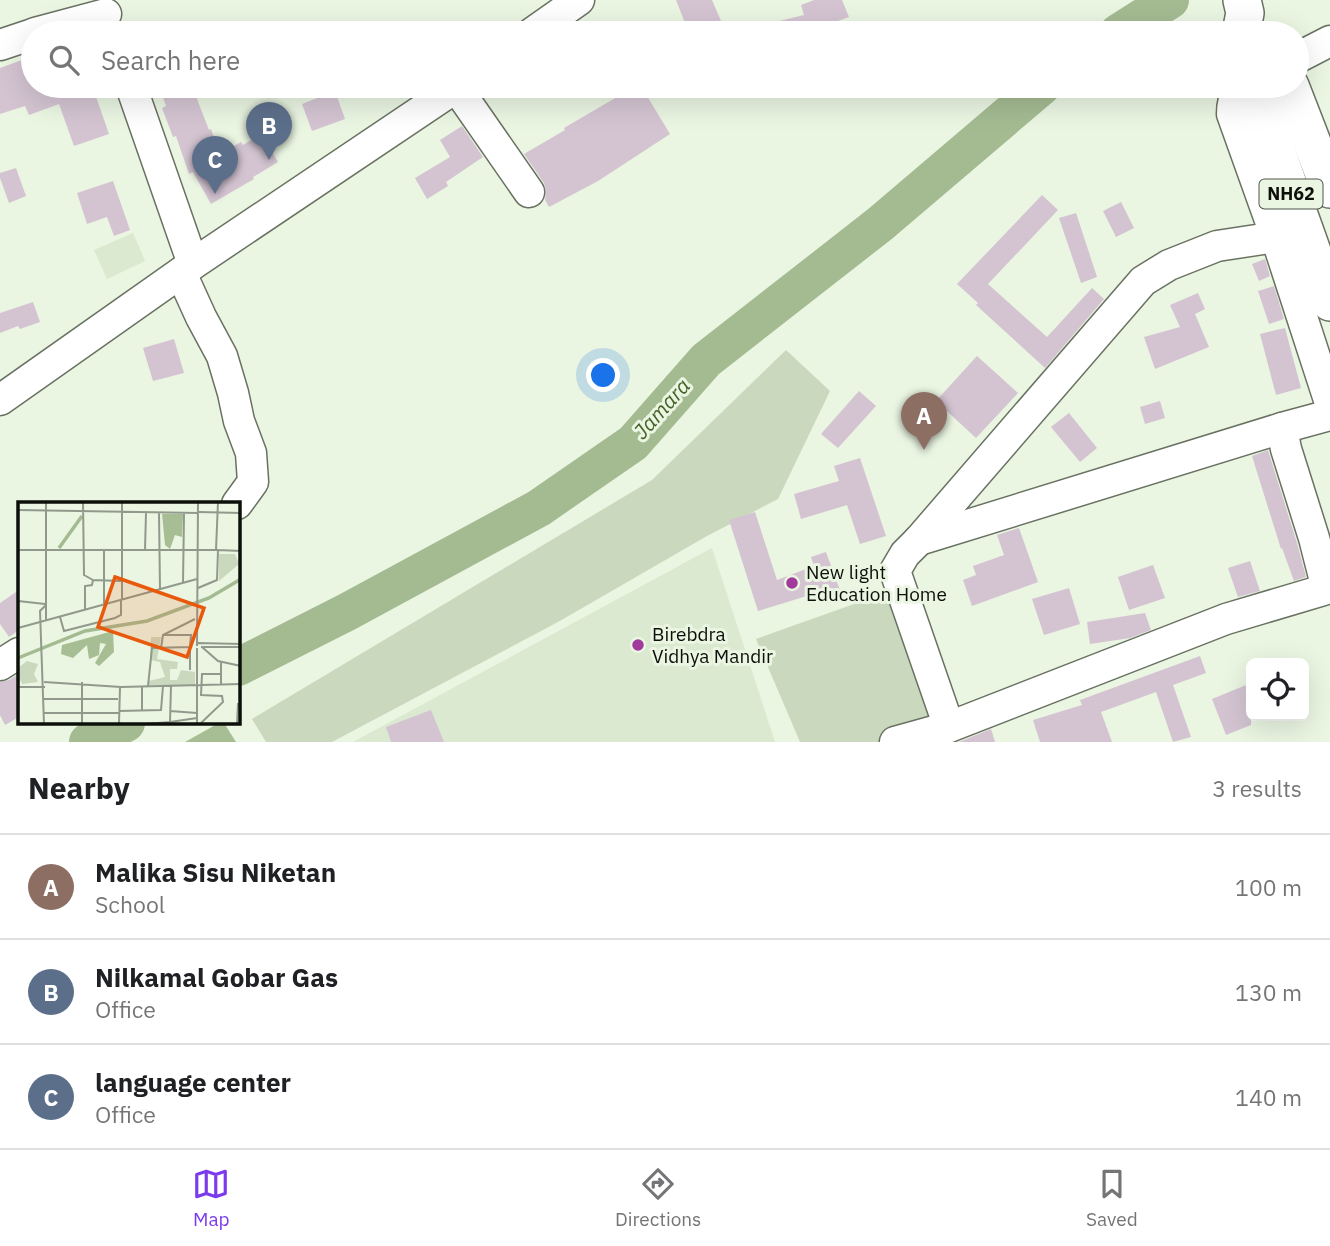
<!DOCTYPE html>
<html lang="en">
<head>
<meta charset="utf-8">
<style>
	:root { --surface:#fff; --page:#f6f6f6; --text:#202124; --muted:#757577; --line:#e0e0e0; --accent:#7c3aed }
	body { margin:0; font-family:"IBM Plex Sans",sans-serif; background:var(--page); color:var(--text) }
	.controls { position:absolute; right:21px; bottom:21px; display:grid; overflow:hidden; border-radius:10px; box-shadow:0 7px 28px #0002 }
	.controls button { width:63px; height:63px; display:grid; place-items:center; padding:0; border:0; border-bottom:2px solid var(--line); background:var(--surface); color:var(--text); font:35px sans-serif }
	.you { position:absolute; left:604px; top:376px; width:24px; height:24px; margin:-18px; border:5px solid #fff; border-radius:50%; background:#1a73e8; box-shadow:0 0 0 10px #1a73e833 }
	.badge { display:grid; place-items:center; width:46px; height:46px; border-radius:50%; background:var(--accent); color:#fff; font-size:23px; font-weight:700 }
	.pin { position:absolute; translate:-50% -58px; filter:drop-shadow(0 2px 4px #0008) }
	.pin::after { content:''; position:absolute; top:37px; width:24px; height:21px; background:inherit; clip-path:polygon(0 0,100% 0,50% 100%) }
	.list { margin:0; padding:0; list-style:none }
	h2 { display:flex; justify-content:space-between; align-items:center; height:91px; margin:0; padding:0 28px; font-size:30px }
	h2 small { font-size:23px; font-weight:400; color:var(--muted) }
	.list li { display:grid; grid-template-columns:46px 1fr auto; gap:21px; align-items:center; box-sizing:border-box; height:105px; padding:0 28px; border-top:2px solid var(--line) }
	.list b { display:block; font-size:26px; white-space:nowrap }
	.list p { margin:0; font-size:23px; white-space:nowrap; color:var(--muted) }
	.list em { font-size:23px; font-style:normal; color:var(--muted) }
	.icon { flex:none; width:38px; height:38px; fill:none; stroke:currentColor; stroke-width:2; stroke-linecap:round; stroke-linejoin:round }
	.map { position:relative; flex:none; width:1330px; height:742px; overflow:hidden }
	.search { position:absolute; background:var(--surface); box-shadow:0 7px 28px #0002; left:21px; right:21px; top:21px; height:77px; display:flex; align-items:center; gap:18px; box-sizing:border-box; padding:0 24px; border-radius:38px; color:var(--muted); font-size:26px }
	.sheet { height:406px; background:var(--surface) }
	nav { display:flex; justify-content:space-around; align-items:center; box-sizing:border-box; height:98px; border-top:2px solid var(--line); background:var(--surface); font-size:19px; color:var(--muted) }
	nav a { display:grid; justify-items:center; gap:4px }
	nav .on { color:var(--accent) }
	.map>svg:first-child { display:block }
	.built { fill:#dbe9d0 }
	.green { fill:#cad9bd }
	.forest { fill:#a7be94 }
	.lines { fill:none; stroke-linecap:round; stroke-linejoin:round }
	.river { stroke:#a4bb92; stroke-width:38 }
	.building { fill:#d4c4d2 }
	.minor-casing { stroke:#697262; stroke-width:33 }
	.major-casing { stroke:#697262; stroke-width:40 }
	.minor { stroke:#fff; stroke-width:30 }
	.major { stroke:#fff; stroke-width:37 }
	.poi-dot { fill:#a2399c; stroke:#eaf5e2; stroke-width:2.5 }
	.labels { text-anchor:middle; stroke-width:6; stroke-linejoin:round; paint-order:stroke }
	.shield { fill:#eaf5e2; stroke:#4f554b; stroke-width:2 }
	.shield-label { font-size:18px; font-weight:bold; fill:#0c100a }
	.poi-label { font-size:19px; fill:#0c100a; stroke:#eaf5e2; text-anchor:start }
	.water-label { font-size:21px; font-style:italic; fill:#446227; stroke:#eaf5e2 }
	.inset-river { fill:none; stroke:#a4bb92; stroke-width:3.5 }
	.inset-road { fill:none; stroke:#91998c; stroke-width:2 }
	.view { fill:#e8590c; fill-opacity:0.15; stroke:#e8590c; stroke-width:3.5 }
	.inset-edge { fill:none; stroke:#0c100a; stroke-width:3.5 }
</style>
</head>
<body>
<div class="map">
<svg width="1330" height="742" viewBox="0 0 1330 742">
	<rect width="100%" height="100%" fill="#eaf5e2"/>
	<g class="built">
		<path d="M133,233L145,261L107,279L94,250Z"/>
		<path d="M712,548L775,742H353Z"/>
	</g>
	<g class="green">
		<path d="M786,350L830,391L778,499L707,536L558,622L332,742H266L252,719L652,480Z"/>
		<path d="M888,592L935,721L917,742H800L756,639Z"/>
	</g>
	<path class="forest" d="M219,723H224L236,742H185Z"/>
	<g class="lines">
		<g class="river">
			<path d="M1118,33L1170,0"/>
			<path d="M238,667L347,612L539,508L633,443L706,360L880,224L1042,86"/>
			<path d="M88,742L126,723"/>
		</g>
	</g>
	<g class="building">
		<path d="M676,0H712L724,28L711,33H689Z"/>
		<path d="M814,0H842L849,17L805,33H755V27L804,15L801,5Z"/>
		<path d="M33,56V86H102V88L94,91L109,134L74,146L59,104L29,115L25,106L0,114V68Z"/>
		<path d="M159,86H192L209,130L211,129L220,154L241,142L243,145L261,134L278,162L253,177L254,179L211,204L193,172L189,174L176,136L173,137L162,108L166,106Z"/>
		<path d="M617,86H641L670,134L598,181L549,207L545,200L546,191L544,183L524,154L565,130L564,128L622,94Z"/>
		<path d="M335,91L345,119L312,131L302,104Z"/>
		<path d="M462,126L483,157L446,182L448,186L427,199L415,178L450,157L440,140Z"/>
		<path d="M16,168L26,196L9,203L0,178V173Z"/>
		<path d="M113,181L130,230L114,236L107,217L87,224L77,193Z"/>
		<path d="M1042,195L1058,210L988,284L1047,337L1092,288L1104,299L1045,368L976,305L978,303L957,284Z"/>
		<path d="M1121,202L1134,228L1116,237L1103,211Z"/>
		<path d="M1076,213L1097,277L1081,283L1059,218Z"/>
		<path d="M1265,259L1270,276L1259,281L1252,264Z"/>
		<path d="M1274,286L1284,319L1269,324L1258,291Z"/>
		<path d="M1198,293L1205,309L1195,314L1209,347L1155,369L1144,337L1180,327L1170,305Z"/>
		<path d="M33,302L40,322L20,329L18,326L0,333V313Z"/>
		<path d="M1285,328L1301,388L1276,395L1260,334Z"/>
		<path d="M174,339L184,373L153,381L143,348Z"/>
		<path d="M977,356L1018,393L976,438L936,401Z"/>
		<path d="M859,391L876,406L838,448L821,434Z"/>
		<path d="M1160,401L1165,418L1145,424L1140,407Z"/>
		<path d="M1069,413L1097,448L1080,462L1051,427Z"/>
		<path d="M1268,450L1297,543L1306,577L1294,581L1282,548L1281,549L1252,456Z"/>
		<path d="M860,458L886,536L860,544L847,505L801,519L794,494L839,481L834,466Z"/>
		<path d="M755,512L777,580L814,566L811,557L826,552L841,593L813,603L810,595L758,611L729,520Z"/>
		<path d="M1019,528L1038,582L972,606L963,580L976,575L973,566L1004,555L997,535Z"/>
		<path d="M1250,561L1260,591L1238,597L1228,568Z"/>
		<path d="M1153,565L1165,598L1129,610L1118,577Z"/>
		<path d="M1069,588L1080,624L1044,635L1032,599Z"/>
		<path d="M19,590V630L9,637L0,624V603Z"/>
		<path d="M1145,613L1151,630L1130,638L1090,644L1087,622Z"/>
		<path d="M1200,656L1206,673L1173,685L1191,737L1173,742L1156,692L1101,712L1112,742H1040L1033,720L1082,705L1080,700Z"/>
		<path d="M19,674V717L5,725L0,715V682L9,680Z"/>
		<path d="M1251,683V725L1226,735L1212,699Z"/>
		<path d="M431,710L444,742H391L386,727Z"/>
		<path d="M991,729L995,742H959Z"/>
	</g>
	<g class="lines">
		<g class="minor-casing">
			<g id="minor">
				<path d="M35,33L106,14"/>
				<path d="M532,33L579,0"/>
				<path d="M0,45L33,34"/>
				<path d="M1297,58L1330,41"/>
				<path d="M131,86L193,264"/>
				<path d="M456,87L529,192"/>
				<path d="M1276,237L1330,403"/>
				<path d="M181,273L201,317L222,356L233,393L239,421L251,453L253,482L237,504"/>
				<path d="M0,400L193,264L458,86"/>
				<path d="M1282,428L1330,415"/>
				<path d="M0,665L19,653"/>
				<path d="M949,727L895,571L905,554L919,540L1143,281L1169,265L1217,246L1276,237L1232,114C1232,96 1236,94 1252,86"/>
				<path d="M895,742L949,727L1226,619L1327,589L1314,538L1286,449L1282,428L919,540"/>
			</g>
		</g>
		<g class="major-casing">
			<g id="major">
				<path d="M1241,33L1245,13L1242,0"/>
				<path d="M1253,86L1330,302"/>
				<path d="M1290,86L1330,189"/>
			</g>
		</g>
		<use href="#minor" class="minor"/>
		<use href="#major" class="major"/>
	</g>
	<g class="poi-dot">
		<circle cx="792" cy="583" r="7"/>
		<circle cx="638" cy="645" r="7"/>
	</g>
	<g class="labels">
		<rect class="shield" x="1259.5" y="179.5" width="63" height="29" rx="5"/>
		<g class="shield-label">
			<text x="1291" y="200">NH62</text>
		</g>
		<g class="poi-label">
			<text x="806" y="579">New light<tspan x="806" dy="22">Education Home</tspan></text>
			<text x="652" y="641">Birebdra<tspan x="652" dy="22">Vidhya Mandir</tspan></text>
		</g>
		<g class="water-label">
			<text transform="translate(662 409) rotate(-48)" y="7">Jamara</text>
		</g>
	</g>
	<g transform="translate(18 502)">
		<rect width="222" height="222" fill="#eaf5e2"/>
		<path d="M201,52H217L221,62L201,79ZM133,135H143L139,157L160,160L159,167H152V178H159L163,168L177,170V183H131V179L147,175L142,160L132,158ZM9,159L20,162L16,172L20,180L4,182L3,178L0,184V166Z" fill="#cad9bd"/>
		<path d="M144,12H165L164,35L157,33L152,47L147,43ZM95,129L96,150L81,164L77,161L88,142L82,141L81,153L71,157L69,143L55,156L43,152L44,143Z" fill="#a7be94"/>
		<path class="inset-river" d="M41,46L64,14M0,156L67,129L129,119L191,96L223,77"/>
		<path class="inset-road" d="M28,0V118M65,0L66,73L75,78M104,0V97M0,8L180,11M181,10L223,11M141,11L142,87M0,48H200L199,78L180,86M127,48L128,11M198,48L200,0M200,48L223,49M165,81L166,12M0,99L27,102M86,102V48M67,108V84L74,83L75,78L103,79M42,115L46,129L97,116L103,113V98M0,126L179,77M180,141L223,142M179,144L180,0M183,145H223M184,145L200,159L223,164M143,146L145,133L177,117M203,159V182M172,168V145M26,180L103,185L223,182M64,180V222M130,184L134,146L172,145L173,133H146M0,185H27M26,197H100M124,208V184M101,209L143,208L145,184M152,209L179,211M26,211H101M152,220L179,216M183,221L205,200L204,194L183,193L184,172H204M26,222L22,109L28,103M101,222L102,185M127,222L152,220L153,184M179,222V146M219,222L220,201"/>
		<path class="view" d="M97,75L186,106L169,155L80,125Z"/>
		<rect width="222" height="222" class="inset-edge"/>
	</g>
</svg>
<div class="controls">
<button><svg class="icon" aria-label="locate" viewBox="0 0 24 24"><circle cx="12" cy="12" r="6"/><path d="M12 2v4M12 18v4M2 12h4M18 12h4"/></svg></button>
</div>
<div class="you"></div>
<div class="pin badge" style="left:924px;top:450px;background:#8d6e63">A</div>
<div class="pin badge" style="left:269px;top:160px;background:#5c6f8a">B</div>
<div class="pin badge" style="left:215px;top:194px;background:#5c6f8a">C</div>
<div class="search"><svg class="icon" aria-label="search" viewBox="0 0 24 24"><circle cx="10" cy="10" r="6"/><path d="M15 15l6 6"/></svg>Search here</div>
</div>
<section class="sheet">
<h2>Nearby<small>3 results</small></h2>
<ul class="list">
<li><span class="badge" style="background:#8d6e63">A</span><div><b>Malika Sisu Niketan</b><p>School</p></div><em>100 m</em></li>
<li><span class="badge" style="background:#5c6f8a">B</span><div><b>Nilkamal Gobar Gas</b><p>Office</p></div><em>130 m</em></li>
<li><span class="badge" style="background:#5c6f8a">C</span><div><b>language center</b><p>Office</p></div><em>140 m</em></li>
</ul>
</section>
<nav>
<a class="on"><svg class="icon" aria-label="map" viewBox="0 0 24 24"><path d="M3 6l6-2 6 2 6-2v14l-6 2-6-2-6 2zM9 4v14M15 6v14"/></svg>Map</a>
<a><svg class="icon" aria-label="directions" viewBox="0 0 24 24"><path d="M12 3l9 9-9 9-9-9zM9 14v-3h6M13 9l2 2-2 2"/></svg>Directions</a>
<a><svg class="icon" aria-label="saved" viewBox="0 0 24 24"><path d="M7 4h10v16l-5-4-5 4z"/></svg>Saved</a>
</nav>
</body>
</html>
